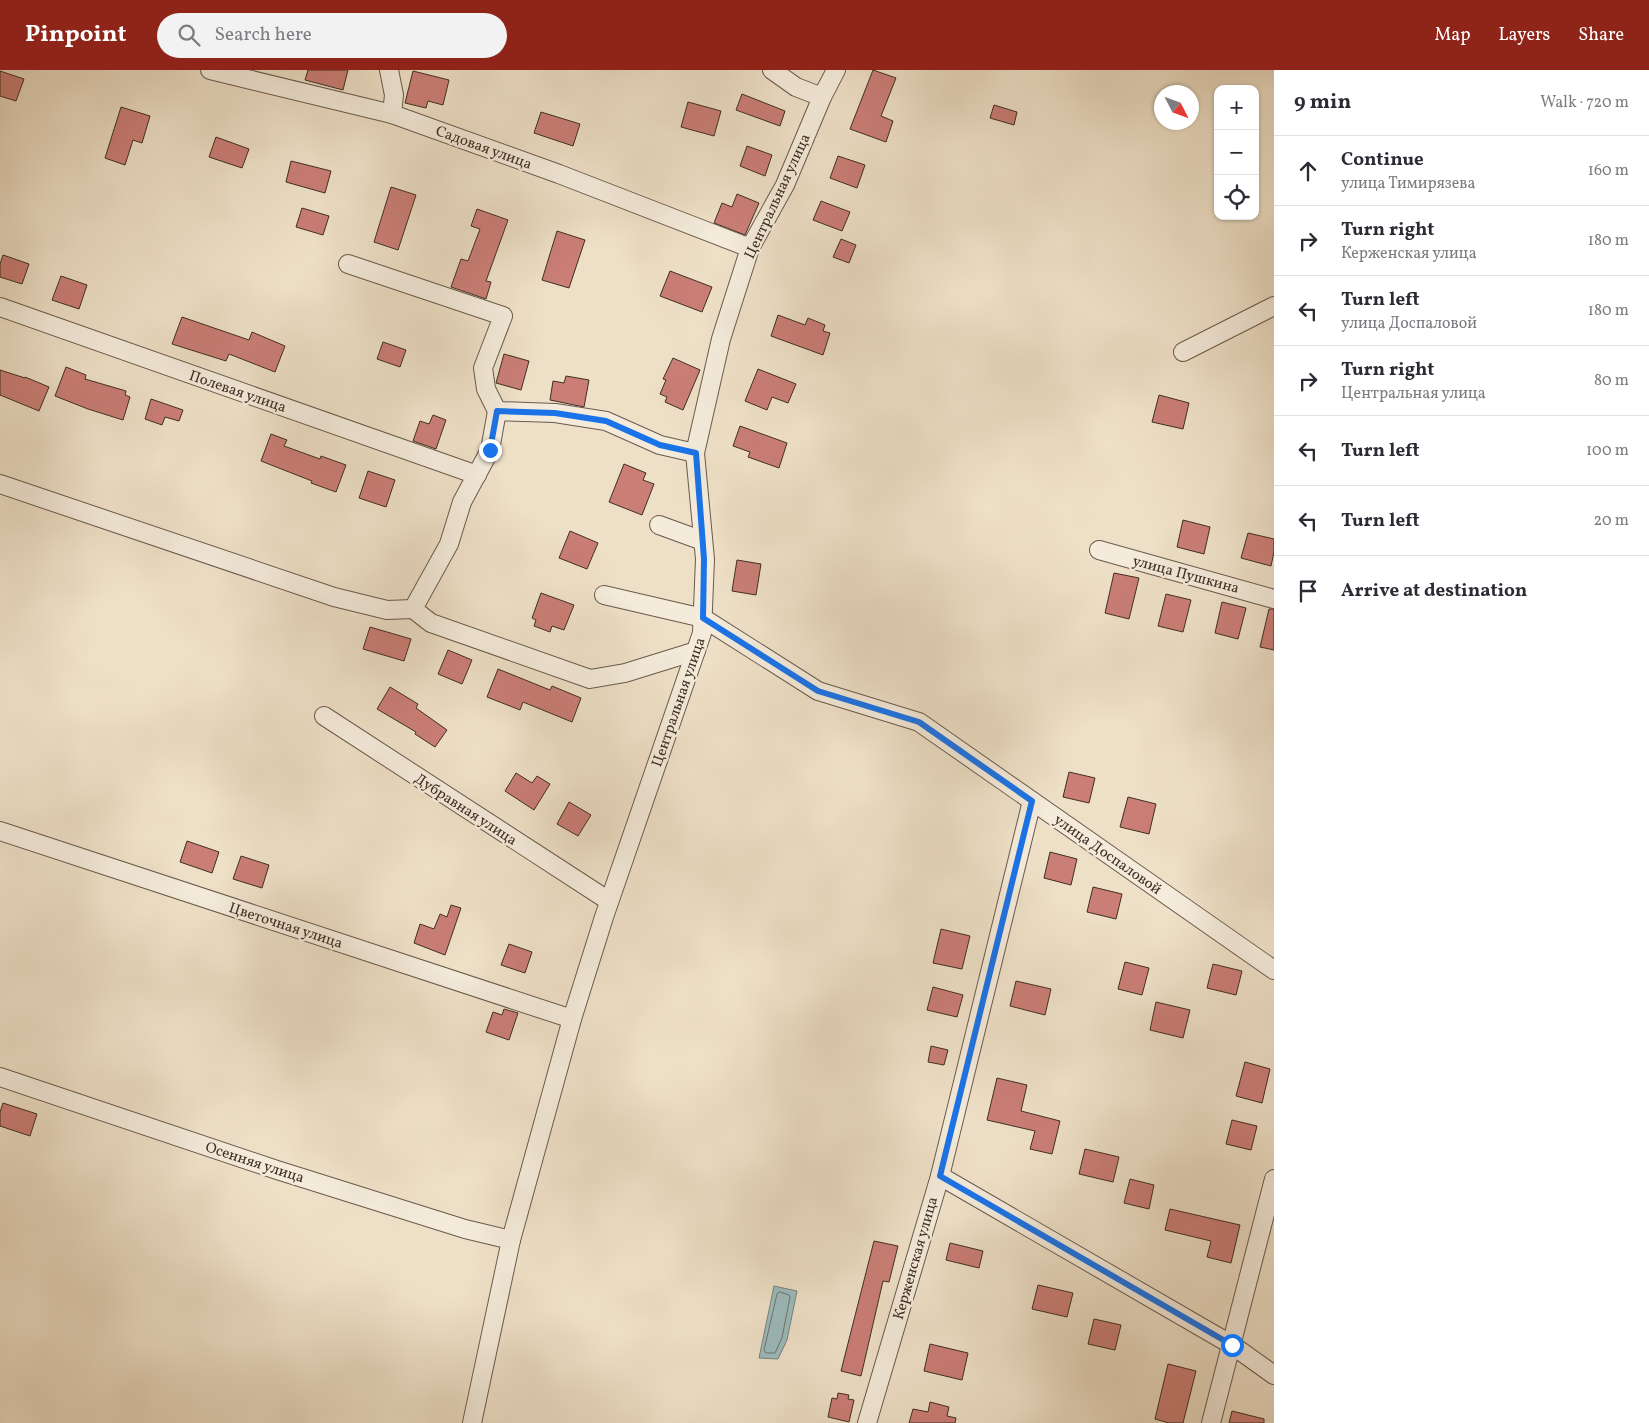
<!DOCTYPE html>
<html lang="en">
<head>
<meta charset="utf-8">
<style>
	:root { --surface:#fff; --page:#f2f2f3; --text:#2b2b33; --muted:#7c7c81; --line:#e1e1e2; --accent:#8f2418 }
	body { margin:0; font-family:Vollkorn,serif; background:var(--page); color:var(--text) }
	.controls { position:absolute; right:15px; top:15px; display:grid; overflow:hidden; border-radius:10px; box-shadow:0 1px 4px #0004 }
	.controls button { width:45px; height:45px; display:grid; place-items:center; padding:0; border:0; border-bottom:1px solid var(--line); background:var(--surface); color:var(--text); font:25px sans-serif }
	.compass { position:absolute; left:1154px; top:15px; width:45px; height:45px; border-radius:50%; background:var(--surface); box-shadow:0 1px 4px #0004; rotate:132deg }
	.stop { position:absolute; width:15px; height:15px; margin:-11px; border:4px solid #1a73e8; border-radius:50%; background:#fff }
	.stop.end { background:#1a73e8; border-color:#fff; box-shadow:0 1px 5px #0008 }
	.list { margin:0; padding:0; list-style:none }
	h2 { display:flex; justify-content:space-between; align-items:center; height:65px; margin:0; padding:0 20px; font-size:21px }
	h2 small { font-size:16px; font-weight:400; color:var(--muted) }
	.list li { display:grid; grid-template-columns:32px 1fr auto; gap:15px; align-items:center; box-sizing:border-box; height:70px; padding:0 20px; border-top:1px solid var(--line) }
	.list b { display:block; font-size:19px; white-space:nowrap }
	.list p { margin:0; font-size:16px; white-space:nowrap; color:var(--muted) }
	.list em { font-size:16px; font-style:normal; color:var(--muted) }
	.icon { flex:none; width:28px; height:28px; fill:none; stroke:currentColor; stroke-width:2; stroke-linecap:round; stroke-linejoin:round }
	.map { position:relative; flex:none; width:1274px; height:1353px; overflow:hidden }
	header { display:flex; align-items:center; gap:30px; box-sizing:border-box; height:70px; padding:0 25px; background:var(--accent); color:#fff }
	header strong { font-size:24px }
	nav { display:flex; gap:28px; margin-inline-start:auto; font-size:18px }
	.search { width:350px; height:45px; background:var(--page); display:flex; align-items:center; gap:12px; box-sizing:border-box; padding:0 18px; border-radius:28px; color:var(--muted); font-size:19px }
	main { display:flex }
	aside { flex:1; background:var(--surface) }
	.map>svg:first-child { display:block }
	.water { fill:#9cbbbe; stroke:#778380 }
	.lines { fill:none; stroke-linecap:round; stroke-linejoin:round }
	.shore { stroke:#6e7470; stroke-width:1 }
	.building { fill:#ca7e76; stroke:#3f2e23 }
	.street-casing { stroke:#6b5a4c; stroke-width:20 }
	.street { stroke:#f4ebdb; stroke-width:18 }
	.route { stroke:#1a73e8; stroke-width:6 }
	.labels { text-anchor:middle; stroke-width:4.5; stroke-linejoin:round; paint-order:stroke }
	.street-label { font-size:15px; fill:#3f2e23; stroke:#f4ebdb }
</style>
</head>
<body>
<header>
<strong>Pinpoint</strong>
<div class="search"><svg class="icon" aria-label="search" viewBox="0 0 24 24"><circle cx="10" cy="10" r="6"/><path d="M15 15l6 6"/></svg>Search here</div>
<nav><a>Map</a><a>Layers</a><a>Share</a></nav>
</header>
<main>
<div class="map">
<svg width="1274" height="1353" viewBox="0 0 1274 1353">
	<rect width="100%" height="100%" fill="#eee0c7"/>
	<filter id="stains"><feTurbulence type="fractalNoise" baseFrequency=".004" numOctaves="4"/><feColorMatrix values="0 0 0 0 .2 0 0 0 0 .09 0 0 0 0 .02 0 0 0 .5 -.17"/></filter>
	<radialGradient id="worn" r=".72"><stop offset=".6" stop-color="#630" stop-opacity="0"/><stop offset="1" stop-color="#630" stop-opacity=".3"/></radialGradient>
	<path class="water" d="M774,1216L797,1221L787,1270L778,1289L759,1288Z"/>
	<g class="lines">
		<path class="shore" d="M780,1222L789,1225L790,1227L782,1268L775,1283H766L764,1280L777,1224Z"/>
	</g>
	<g class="building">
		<path d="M308,0H348L343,20L305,10Z"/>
		<path d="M873,0L896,8L881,46L893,51L886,72L850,59Z"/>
		<path d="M0,1L24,9L16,31L0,26Z"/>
		<path d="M413,1L449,10L443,35L428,31L426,38L405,33Z"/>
		<path d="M742,24L785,41L780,56L736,40Z"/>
		<path d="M688,32L721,41L714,66L681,57Z"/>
		<path d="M994,35L1017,42L1014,55L990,48Z"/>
		<path d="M121,37L150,46L142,73L133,70L125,95L105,88Z"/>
		<path d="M541,42L580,54L573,76L534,63Z"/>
		<path d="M216,67L249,79L242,98L209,87Z"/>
		<path d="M747,76L772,85L765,106L740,96Z"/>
		<path d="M838,86L865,95L857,118L830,108Z"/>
		<path d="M291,91L331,101L325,123L286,112Z"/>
		<path d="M391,117L416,125L398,180L374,172Z"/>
		<path d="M737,124L759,133L745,165L714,153L722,133L732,137Z"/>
		<path d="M821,131L850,142L842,161L813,150Z"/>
		<path d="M302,138L329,146L323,165L296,157Z"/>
		<path d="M477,139L508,150L486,211L491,212L486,229L451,217L461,189L468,191L480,159L471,156Z"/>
		<path d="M557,161L585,170L569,218L542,210Z"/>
		<path d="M841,169L856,175L849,193L833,187Z"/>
		<path d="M3,185L29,194L22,214L0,207V194Z"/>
		<path d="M670,201L712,217L702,242L660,226Z"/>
		<path d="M61,206L87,215L79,239L52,230Z"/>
		<path d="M778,245L805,255L808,248L825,255L823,261L830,263L823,285L771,266Z"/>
		<path d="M182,247L249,270L252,262L285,276L275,302L229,284L226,291L172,274Z"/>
		<path d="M383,272L406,280L400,297L377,289Z"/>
		<path d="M504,284L529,291L521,320L496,313Z"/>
		<path d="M673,288L700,300L683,340L665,332L667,327L660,324L666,310L663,309Z"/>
		<path d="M66,297L86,305L85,309L126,321L125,325L130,327L123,350L88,339L55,326Z"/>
		<path d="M758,299L796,314L788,333L772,327L767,340L745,331Z"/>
		<path d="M0,300L25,308V307L49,317L39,341L0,325Z"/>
		<path d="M566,306L589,310L584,337L550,330L553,311L564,313Z"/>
		<path d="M1159,325L1189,333L1183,359L1152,352Z"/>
		<path d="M151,329L183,340L179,351L165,347L162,355L145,349Z"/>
		<path d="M433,345L446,350L436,379L413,371L420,351L429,354Z"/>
		<path d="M740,356L787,373L779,398L748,387L750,382L733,376Z"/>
		<path d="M271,364L287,370L284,376L320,389L321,386L346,395L336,422L311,413L312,411L261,391Z"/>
		<path d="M624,394L646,403L643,410L654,414L642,445L609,432Z"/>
		<path d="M368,401L395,410L386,437L359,428Z"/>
		<path d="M1183,450L1210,457L1204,484L1177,477Z"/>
		<path d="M570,461L598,473L587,499L559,488Z"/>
		<path d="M1248,463L1274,469V482L1271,496L1241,488Z"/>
		<path d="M737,490L761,494L756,525L732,521Z"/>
		<path d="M1114,503L1139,508L1129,549L1105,543Z"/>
		<path d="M541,523L574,535L564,560L552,556L550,562L534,556L536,550L532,548Z"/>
		<path d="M1166,524L1191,530L1183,562L1158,556Z"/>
		<path d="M1222,532L1246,538L1238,569L1215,563Z"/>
		<path d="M1269,539H1274V580L1260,577Z"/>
		<path d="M370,557L411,569L404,591L363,579Z"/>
		<path d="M448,580L472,590L462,614L438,604Z"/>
		<path d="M498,599L550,620L552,616L581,628L572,652L523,632L520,640L487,627Z"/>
		<path d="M390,617L418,634L416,638L447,660L435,677L415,664L416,662L377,639Z"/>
		<path d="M1069,702L1095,708L1089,733L1063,727Z"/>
		<path d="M516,703L532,713L537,706L550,714L534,740L505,721Z"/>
		<path d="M1128,727L1156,734L1149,764L1120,757Z"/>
		<path d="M569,732L591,745L578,766L557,754Z"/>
		<path d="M187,771L219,782L212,803L180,792Z"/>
		<path d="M1050,782L1077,789L1071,815L1044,808Z"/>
		<path d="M241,786L269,795L262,818L233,809Z"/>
		<path d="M1093,817L1122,824L1116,849L1087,842Z"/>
		<path d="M451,835L461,838L445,885L414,873L420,854L434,859L440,844L447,847Z"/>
		<path d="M941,859L970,866L962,899L933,893Z"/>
		<path d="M509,874L532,882L525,903L501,895Z"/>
		<path d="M1125,892L1149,898L1142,925L1118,919Z"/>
		<path d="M1213,894L1242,901L1236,925L1207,918Z"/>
		<path d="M1016,911L1051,919L1045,945L1010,936Z"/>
		<path d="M933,917L963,925L957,947L927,940Z"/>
		<path d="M1156,932L1190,940L1183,968L1150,960Z"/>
		<path d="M504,939L518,943L509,970L486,962L493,942L502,945Z"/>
		<path d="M931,976L948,980L944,995L928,992Z"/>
		<path d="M1245,992L1270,999L1262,1033L1236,1026Z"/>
		<path d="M997,1008L1027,1015L1021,1041L1060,1051L1052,1084L1030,1079L1035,1061L987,1050Z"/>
		<path d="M3,1033L37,1044L30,1066L0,1056V1042Z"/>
		<path d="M1232,1050L1257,1056L1251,1080L1226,1074Z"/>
		<path d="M1085,1079L1119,1087L1113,1112L1079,1104Z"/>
		<path d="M1130,1109L1154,1115L1149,1139L1124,1133Z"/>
		<path d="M1170,1139L1240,1155L1231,1193L1207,1187L1211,1171L1165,1160Z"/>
		<path d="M874,1171L898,1176L889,1212L883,1211L861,1306L841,1301Z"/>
		<path d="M950,1173L983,1181L979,1198L946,1190Z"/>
		<path d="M1038,1215L1073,1223L1067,1247L1032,1239Z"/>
		<path d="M1094,1249L1121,1255L1115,1280L1088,1274Z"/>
		<path d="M930,1274L968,1283L962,1310L924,1301Z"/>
		<path d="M1168,1294L1196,1301L1183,1353H1169L1155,1349Z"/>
		<path d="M838,1323L849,1325L848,1329L854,1330L849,1352L828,1347L832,1328L837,1329Z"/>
		<path d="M930,1332L949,1337L947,1346L956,1348L955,1353H909L913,1339L928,1342Z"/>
		<path d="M1232,1341L1264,1349V1353H1229Z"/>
	</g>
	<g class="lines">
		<g class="street-casing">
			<g id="street">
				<path d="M210,0L392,44L559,104L750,178"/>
				<path d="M389,0L394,25L392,44"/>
				<path d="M772,0L796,17L822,27"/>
				<path d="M348,194L503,246L483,298L486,319L497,341"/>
				<path d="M0,237L477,405"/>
				<path d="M1183,282L1274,236"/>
				<path d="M695,383L660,375L606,351L555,343L497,341L490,380L462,432L449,474L413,539L431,553L590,609L625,603L696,581"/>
				<path d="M0,414L334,527L387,540L413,539"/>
				<path d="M659,455L703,471"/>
				<path d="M1099,480L1274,529"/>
				<path d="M604,525L703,548L818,621L919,652L1274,900"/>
				<path d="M324,646L609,831"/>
				<path d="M0,761L572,949"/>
				<path d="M0,1007L277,1100L465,1159L511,1170"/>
				<path d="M940,1106L1232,1275L1274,1305"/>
				<path d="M472,1353L511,1170L572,949L604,847L702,563L705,489L695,383L721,269L750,178L785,115L822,27L836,0"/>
				<path d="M867,1353L940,1106L1032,731"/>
				<path d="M1211,1353L1274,1109"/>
			</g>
		</g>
		<use href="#street" class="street"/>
	</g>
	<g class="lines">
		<path class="route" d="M490,380L497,341L555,343L606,351L660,375L696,383L704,489L703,548L818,621L919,652L1032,731L940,1106L1232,1275"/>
	</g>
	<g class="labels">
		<g class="street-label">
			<text transform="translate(484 77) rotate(20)" y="5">Садовая улица</text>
			<text transform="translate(777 126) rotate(-65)" y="5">Центральная улица</text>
			<text transform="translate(238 321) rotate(19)" y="5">Полевая улица</text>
			<text transform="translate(1186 504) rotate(15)" y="5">улица Пушкина</text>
			<text transform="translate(678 632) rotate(-71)" y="5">Центральная улица</text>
			<text transform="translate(466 739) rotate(33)" y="5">Дубравная улица</text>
			<text transform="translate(1108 784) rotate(35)" y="5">улица Доспаловой</text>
			<text transform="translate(286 855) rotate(18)" y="5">Цветочная улица</text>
			<text transform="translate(255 1092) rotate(18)" y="5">Осенняя улица</text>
			<text transform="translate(915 1188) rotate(-74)" y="5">Керженская улица</text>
		</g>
	</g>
	<rect width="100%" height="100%" filter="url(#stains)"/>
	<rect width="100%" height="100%" fill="url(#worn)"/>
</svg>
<div class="controls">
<button>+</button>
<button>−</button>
<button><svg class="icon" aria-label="locate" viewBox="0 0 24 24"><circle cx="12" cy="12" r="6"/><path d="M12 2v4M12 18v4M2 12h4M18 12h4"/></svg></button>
</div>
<svg class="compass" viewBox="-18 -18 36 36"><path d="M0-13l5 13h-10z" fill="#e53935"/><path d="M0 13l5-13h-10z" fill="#7c7c81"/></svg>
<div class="stop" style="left:1232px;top:1275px"></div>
<div class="stop end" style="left:490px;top:380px"></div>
</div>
<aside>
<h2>9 min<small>Walk · 720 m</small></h2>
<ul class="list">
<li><svg class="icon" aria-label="ahead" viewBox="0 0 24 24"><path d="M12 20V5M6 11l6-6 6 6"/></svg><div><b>Continue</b><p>улица Тимирязева</p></div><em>160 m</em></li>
<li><svg class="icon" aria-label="right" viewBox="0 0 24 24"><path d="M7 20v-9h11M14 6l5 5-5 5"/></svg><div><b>Turn right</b><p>Керженская улица</p></div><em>180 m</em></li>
<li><svg class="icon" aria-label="left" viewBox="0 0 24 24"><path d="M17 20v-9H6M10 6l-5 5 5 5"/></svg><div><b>Turn left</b><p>улица Доспаловой</p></div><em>180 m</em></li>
<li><svg class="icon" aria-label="right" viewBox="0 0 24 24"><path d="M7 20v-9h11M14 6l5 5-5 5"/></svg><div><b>Turn right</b><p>Центральная улица</p></div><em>80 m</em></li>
<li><svg class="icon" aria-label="left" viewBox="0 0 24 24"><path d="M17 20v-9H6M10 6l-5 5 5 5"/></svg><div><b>Turn left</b></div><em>100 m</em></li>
<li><svg class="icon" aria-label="left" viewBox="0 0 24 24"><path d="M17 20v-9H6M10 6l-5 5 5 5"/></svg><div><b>Turn left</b></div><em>20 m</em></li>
<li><svg class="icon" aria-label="arrive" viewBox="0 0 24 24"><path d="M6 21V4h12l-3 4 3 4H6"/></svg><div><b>Arrive at destination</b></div></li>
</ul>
</aside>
</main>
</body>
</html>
